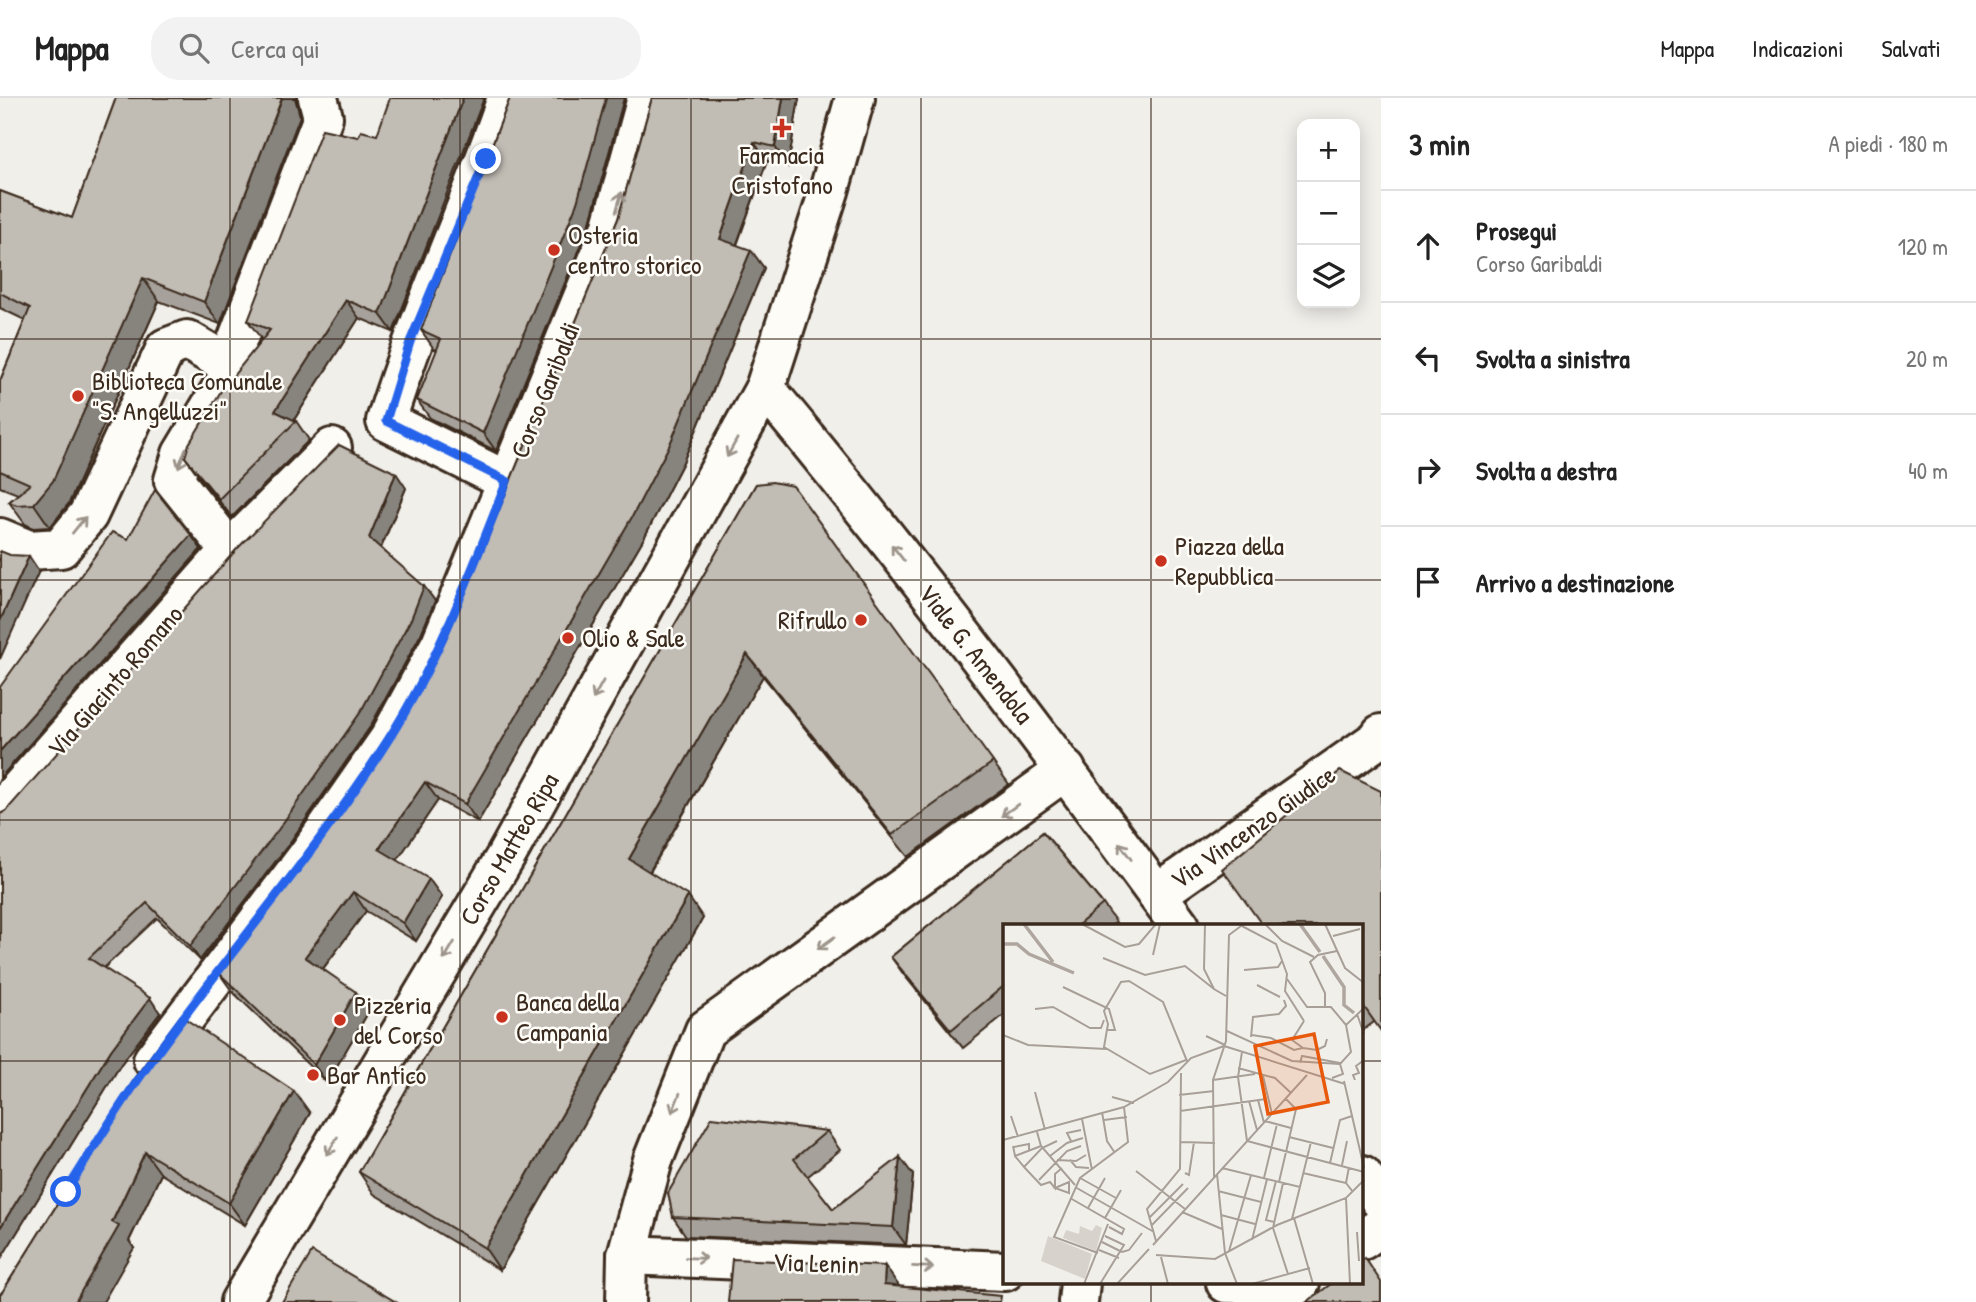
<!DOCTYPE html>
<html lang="it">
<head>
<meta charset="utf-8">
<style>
	:root { --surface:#fff; --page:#f2f2f2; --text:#222; --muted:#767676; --line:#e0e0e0 }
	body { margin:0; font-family:"Patrick Hand",sans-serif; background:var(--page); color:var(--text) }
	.controls { position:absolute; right:21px; top:21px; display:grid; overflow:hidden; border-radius:14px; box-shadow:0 4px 18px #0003 }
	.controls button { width:63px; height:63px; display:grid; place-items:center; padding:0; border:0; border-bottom:2px solid var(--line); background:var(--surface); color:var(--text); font:35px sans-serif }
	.stop { position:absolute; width:21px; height:21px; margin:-16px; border:5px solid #2563eb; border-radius:50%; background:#fff }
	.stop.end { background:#2563eb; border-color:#fff; box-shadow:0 2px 7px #0008 }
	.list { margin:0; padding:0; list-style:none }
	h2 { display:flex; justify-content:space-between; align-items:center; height:91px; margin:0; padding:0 28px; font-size:30px }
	h2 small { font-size:23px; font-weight:400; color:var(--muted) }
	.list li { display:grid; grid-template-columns:46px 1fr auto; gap:21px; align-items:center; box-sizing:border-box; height:112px; padding:0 28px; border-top:2px solid var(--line) }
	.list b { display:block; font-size:26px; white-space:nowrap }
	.list p { margin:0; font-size:23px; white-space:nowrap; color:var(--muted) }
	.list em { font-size:23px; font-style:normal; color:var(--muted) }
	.icon { flex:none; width:38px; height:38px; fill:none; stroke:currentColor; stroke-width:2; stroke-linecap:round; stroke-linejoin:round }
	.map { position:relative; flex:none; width:1381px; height:1204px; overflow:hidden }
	header { display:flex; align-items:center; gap:42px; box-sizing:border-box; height:98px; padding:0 35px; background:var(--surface); border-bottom:2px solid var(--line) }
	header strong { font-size:33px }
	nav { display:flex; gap:38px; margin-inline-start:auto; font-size:24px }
	.search { width:490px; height:63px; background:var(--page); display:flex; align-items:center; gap:18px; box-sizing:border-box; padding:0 24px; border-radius:28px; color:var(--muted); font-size:26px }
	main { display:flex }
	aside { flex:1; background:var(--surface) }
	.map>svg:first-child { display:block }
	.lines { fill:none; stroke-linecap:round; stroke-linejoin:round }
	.street-casing { stroke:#3b2a1e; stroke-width:44 }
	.secondary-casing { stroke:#3b2a1e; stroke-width:44 }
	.street { stroke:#fdfcf7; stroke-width:38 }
	.secondary { stroke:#fdfcf7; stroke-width:38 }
	.wall { fill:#a6a29b; stroke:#3b2a1e; stroke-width:2 }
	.shaded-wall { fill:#87847e; stroke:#3b2a1e; stroke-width:2 }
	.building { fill:#c1bcb4; stroke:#3b2a1e; stroke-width:2 }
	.oneway { stroke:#9c938a }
	.route { stroke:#2563eb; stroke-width:9 }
	.grid { fill:none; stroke:#3b2a1e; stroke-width:2; stroke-opacity:0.55 }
	.poi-dot { fill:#c8321e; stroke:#fdfcf7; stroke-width:2.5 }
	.labels { text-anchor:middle; stroke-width:5; stroke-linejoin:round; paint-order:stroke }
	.poi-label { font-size:26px; fill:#3b2a1e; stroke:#fdfcf7; text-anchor:start }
	.street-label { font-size:26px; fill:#3b2a1e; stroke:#fdfcf7 }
	.inset-river { fill:none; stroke:#aea69f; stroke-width:3.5 }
	.inset-road { fill:none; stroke:#a8a098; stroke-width:2 }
	.view { fill:#e8590c; fill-opacity:0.15; stroke:#e8590c; stroke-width:3.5 }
	.inset-edge { fill:none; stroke:#3b2a1e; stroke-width:3.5 }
</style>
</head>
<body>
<header>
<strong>Mappa</strong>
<div class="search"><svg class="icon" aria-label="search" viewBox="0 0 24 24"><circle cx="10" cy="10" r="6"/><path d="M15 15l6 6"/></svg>Cerca qui</div>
<nav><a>Mappa</a><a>Indicazioni</a><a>Salvati</a></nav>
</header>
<main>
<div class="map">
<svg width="1381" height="1204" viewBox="0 0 1381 1204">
	<rect width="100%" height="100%" fill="#f1efea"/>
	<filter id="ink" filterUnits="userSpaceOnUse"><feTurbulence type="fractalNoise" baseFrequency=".0143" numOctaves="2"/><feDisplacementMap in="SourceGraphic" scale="14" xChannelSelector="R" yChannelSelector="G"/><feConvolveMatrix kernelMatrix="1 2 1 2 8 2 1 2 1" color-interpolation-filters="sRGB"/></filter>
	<g filter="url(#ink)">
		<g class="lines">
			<g class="street-casing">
				<g id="street">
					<path d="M507,0C470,109 420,213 386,323L507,383"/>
					<path d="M228,266L323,19L318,0"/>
					<path d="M0,440L29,452L61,450L88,417L166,250L187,242L228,266L229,278L182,356L174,382L230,452"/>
					<path d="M0,713L230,452L332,350"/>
					<path d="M1157,796L1378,641L1381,636"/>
					<path d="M153,962L306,760L389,641L441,545L611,131L647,0"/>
					<path d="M1362,1142L1381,1129"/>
					<path d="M627,1157L1005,1173"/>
					<path d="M1226,1185L1296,1188L1300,1185"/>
					<path d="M626,1204L627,1157L653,1062L705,932L1066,672"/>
					<path d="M1078,1204L1080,1185"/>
				</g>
			</g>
			<g class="secondary-casing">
				<g id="secondary">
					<path d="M765,290C910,464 1046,645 1180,828"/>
					<path d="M1362,1077L1381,1103"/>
					<path d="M240,1204L506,758L765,290L829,93L855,0"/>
				</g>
			</g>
			<use href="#street" class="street"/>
			<use href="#secondary" class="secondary"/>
		</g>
		<g class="wall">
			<path d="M116,0H295L300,18L220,226L159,203L69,405L50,429L33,430L25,426L9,404L18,396L0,389V283L25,222L0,210V93L72,120Z"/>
			<path d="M510,0H624L590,124L496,353L430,320L417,302L437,252L434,251L421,232Z"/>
			<path d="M652,0H799L788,68L767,63L737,147L764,170L683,364L645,438L478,724L438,702L397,762L442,799L416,843L366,813L323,871L369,913L327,985L232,893L219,875L311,754L394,635L447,537L618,121Z"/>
			<path d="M377,37L393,234L359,220L294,322L296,323L309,342L232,419L198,377L185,359L262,242L248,223L358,39Z"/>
			<path d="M756,386L993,664L1009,686L908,759L763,578L650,774L703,820L500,1172L374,1096L359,1074Z"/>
			<path d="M406,390L381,450L435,503L421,536L370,629L288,747L200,862L157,820L104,870L160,915L121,966L0,1162V716L6,713Z"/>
			<path d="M1043,734L1103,806L1116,824L1111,828H1005V916L963,950L904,877L891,859Z"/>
			<path d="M1362,828L1374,924L1362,933Z"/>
			<path d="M143,969L310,1015L245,1127L161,1076L129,1143L134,1150L3,1193Z"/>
			<path d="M827,1033L840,1052L807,1079L833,1111L913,1077L906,1147L686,1138L673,1119Z"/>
		</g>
		<g class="shaded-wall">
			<path d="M282,0H295L300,18L220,226L204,204Z"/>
			<path d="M463,0H484L393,234L380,216Z"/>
			<path d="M606,0H624L590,124L496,353L483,335Z"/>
			<path d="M783,0H799L788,68L775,49Z"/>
			<path d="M754,44L767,63L732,159L720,141Z"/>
			<path d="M751,152L764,170L683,364L645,438L478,724L465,706Z"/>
			<path d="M143,180L159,203L69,405L50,429L34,406Z"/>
			<path d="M346,202L359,220L288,331L275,313Z"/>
			<path d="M396,375L406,390L379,454L369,440Z"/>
			<path d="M191,437L201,451L0,680V653Z"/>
			<path d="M29,458L39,473L0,561V523Z"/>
			<path d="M424,488L435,503L421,536L370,629L288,747L200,862L190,848Z"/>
			<path d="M747,556L763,578L644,783L629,761Z"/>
			<path d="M425,684L438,702L392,770L379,751Z"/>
			<path d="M429,781L442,799L416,843L403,825Z"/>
			<path d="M353,794L366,813L318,877L305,859Z"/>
			<path d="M688,798L703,820L500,1172L485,1150Z"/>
			<path d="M356,894L369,913L327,985L314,967Z"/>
			<path d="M150,900L160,915L121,966L0,1162V1130L111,952Z"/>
			<path d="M294,993L310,1015L245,1127L229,1105Z"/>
			<path d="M145,1054L161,1076L129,1143L134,1150L103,1204H75Z"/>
			<path d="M900,1059L913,1077L906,1147L893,1129Z"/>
			<path d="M885,1168L901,1191L884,1187Z"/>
		</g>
		<g class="building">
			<path d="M116,0H282L204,204L143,180L53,383L34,406L17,407L9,404L30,386L0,373V283L30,210L0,195V93L72,120Z"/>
			<path d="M390,0H463L380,216L346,202L275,313L296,323L219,401L185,359L189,346L221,293L270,232L248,223L322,31L358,39L361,33L377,37Z"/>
			<path d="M510,0H606L577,105L483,335L417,302L441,241L421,232Z"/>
			<path d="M652,0H783L775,49L754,44L720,141L751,152L670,346L632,419L465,706L425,684L379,751L429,781L403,825L353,794L305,859L356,894L314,967L219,875L311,754L394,635L447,537L618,121Z"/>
			<path d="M339,347L396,375L369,440L424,488L411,521L360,615L278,732L190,848L147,805L89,860L150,900L111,952L0,1130V716L6,713L236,452Z"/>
			<path d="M772,384L793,388L993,664L892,737L747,556L629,761L688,798L485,1150L359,1074L756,386Z"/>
			<path d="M155,392L191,437L0,653V589L112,434L128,441Z"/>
			<path d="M0,453L10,457L29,458L0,523Z"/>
			<path d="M1340,673L1381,693V933L1362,906V828H1263L1222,771Z"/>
			<path d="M1043,734L1103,806L1077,828H1005V887L951,932L891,859Z"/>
			<path d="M181,918L294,993L229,1105L145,1054L112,1124L119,1128L75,1204H0V1196L3,1193L143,969Z"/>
			<path d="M712,1019L827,1033L794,1061L833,1111L900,1059L893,1129L673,1119L668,1095Z"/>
			<path d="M312,1154L396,1204H282Z"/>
			<path d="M1365,1160L1381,1184V1204H1307L1332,1185H1362V1163Z"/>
			<path d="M732,1161L885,1168L884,1187L1001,1198L1000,1204H728Z"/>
		</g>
		<defs><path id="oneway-shaft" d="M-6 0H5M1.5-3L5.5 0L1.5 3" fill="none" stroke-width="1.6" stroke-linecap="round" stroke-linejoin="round" transform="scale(1.75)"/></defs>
		<g class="oneway">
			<use href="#oneway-shaft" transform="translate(619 104) rotate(-74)"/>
			<use href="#oneway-shaft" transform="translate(732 350) rotate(119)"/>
			<use href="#oneway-shaft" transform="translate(182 360) rotate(112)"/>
			<use href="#oneway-shaft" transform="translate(79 427) rotate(-51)"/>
			<use href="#oneway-shaft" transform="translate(898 455) rotate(-128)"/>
			<use href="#oneway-shaft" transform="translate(598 592) rotate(119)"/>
			<use href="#oneway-shaft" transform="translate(1010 712) rotate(144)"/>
			<use href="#oneway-shaft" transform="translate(1125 753) rotate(-126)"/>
			<use href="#oneway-shaft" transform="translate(826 845) rotate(144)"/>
			<use href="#oneway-shaft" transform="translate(449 853) rotate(121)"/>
			<use href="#oneway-shaft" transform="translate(676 1005) rotate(112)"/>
			<use href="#oneway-shaft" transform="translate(332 1048) rotate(121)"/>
			<use href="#oneway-shaft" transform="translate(696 1160) rotate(2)"/>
			<use href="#oneway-shaft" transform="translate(923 1169) rotate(3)"/>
		</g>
	</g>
	<g class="lines" filter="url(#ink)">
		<path class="route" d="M66,1094C90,1056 114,1016 140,979C220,864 313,760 388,642C439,562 472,471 507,383L386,323L410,244L486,61"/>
	</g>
	<path class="grid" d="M230,0V1204M460,0V1204M691,0V1204M921,0V1204M1151,0V828M0,241H1381M0,482H1381M0,722H1381M0,963H1005M1362,963H1381M1151,1185V1204"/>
	<g class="poi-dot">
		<path d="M778.5 19.5h7v7h7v7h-7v7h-7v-7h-7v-7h7z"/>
		<circle cx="554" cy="152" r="7"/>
		<circle cx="78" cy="298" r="7"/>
		<circle cx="1161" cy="463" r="7"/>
		<circle cx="861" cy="522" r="7"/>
		<circle cx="568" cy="540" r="7"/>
		<circle cx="502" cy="919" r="7"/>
		<circle cx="340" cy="922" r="7"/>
		<circle cx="313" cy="977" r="7"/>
	</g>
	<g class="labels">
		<g class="poi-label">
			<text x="782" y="66" text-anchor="middle">Farmacia<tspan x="782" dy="30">Cristofano</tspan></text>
			<text x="568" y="146">Osteria<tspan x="568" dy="30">centro storico</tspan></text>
			<text x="92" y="292">Biblioteca Comunale<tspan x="92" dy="30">"S. Angelluzzi"</tspan></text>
			<text x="1175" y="457">Piazza della<tspan x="1175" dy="30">Repubblica</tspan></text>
			<text x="847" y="531" text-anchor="end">Rifrullo</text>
			<text x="582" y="549">Olio &amp; Sale</text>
			<text x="516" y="913">Banca della<tspan x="516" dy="30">Campania</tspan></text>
			<text x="354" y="916">Pizzeria<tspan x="354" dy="30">del Corso</tspan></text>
			<text x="327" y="986">Bar Antico</text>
		</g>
		<g class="street-label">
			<text transform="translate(545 292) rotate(-68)" y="9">Corso Garibaldi</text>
			<text transform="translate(976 556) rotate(52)" y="9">Viale G. Amendola</text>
			<text transform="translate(115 583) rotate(-49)" y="9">Via Giacinto Romano</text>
			<text transform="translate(1253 729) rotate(-35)" y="9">Via Vincenzo Giudice</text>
			<text transform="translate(509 751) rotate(-60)" y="9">Corso Matteo Ripa</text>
			<text transform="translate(816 1165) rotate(2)" y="9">Via Lenin</text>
		</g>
	</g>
	<g transform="translate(1003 826)">
		<rect width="360" height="360" fill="#f1efea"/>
		<path d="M93,301L99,304L93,327L60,314L63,306L76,310L77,302L89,307ZM45,312L89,330L82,355L38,337Z" fill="#d7d2cc"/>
		<path class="inset-river" d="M21,0L50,38M297,0L317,28M0,20H14L26,30L71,49M320,32L341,63V81L351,89"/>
		<path class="inset-road" d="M79,0L122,23L136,20L153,0M202,0L201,45L211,65L223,72M262,0L279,17L311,33M322,0L342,44L361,59M237,1L273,20L284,50L282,67L301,97M330,12L357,5M150,31L157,0M100,34L142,51L182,42L211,65M241,46L275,43L279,37M284,55L304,83H328L343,101L348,128L337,140L340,150L329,154M254,61L277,73M60,63L106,85L112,106H104M322,82V69L307,38L315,31L334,27M32,85L50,83L87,104H98L101,96M354,90L361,110M343,101L361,84M224,107L289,137L337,140M0,111L25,121L103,125M249,111L268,114L291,126L300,124L289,116L301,97M203,112L222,121M248,113L250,93L276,90L283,82L281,76M221,122L342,160M300,124L314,126L322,122L324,115M239,128L235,153L244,217L361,248M183,136L147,150L101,123L105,100L101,87L118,58L126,57L160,78L184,137M297,139L299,132L337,139M235,144L272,154L288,169M260,152L269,190M210,156L252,150M352,156L350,151L356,149L353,142L361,136M341,157L361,244M32,168L42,206M176,171L211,167M109,173L131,179M255,176L261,199M246,177L254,206M177,187L263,175M99,188L104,217L112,229M8,192L15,213M79,195L89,246M101,196L124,193M262,197L288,204M34,208L38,222L72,261M286,213L330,224M0,216L121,183L165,158L188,134L221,122M68,217L64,209L78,206M178,218L212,219M10,222L12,232L38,222M11,223L26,220V226M12,232L21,243L39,224L54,217M47,232L64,219L80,214M54,236L73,237L83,231M67,236L73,243L86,244M327,239L337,196L349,192M339,241L344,217M21,243L38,261L47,258L52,264V250L59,244M346,243L343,259L350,268M219,244L297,263M133,247L182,285M182,249L186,251L191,218M300,249L343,259M214,250L222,329L234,360M211,253L210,156L223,117L226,11L238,2M77,254L113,274M261,254L274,200M36,256L64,227L78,222M66,258V269L52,264ZM276,258L293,185L283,175M280,259L270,304L285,350M72,263L151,308M215,267L258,278M67,274L121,305L119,310L106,303M343,274L347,360M85,284L102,254M179,288L219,305M218,291L252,300M102,294L118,266M146,294L180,260M291,294L310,360M289,295L308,218M271,298L263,296L273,257M148,302L185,264M354,308L356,337M249,316L264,255M153,317L144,285L177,245L178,149M99,318L119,328M150,321L304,151M96,326L116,334M226,327L248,251M119,328L126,326L139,309M95,329L51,313L77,254L125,218L121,183M153,331L212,335L274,301L343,274L361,256M158,333L165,360M81,360L105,300M97,360L121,321L102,312M114,360L146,325M249,360L307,344"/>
		<path class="view" d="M311,110L325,178L265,190L252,122Z"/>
		<rect width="360" height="360" class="inset-edge"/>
	</g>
</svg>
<div class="controls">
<button>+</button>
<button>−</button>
<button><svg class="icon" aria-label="layers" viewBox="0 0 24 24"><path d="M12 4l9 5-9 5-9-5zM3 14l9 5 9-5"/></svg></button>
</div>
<div class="stop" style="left:66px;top:1094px"></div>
<div class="stop end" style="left:486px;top:61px"></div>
</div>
<aside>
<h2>3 min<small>A piedi · 180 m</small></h2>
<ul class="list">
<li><svg class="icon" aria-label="ahead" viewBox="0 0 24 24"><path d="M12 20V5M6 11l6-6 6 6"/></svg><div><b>Prosegui</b><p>Corso Garibaldi</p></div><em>120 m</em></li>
<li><svg class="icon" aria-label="left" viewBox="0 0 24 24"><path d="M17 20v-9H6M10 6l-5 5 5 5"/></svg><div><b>Svolta a sinistra</b></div><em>20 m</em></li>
<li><svg class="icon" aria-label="right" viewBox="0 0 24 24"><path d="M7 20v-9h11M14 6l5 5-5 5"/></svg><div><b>Svolta a destra</b></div><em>40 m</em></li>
<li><svg class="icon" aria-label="arrive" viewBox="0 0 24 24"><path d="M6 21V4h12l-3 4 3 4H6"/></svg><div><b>Arrivo a destinazione</b></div></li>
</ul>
</aside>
</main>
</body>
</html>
